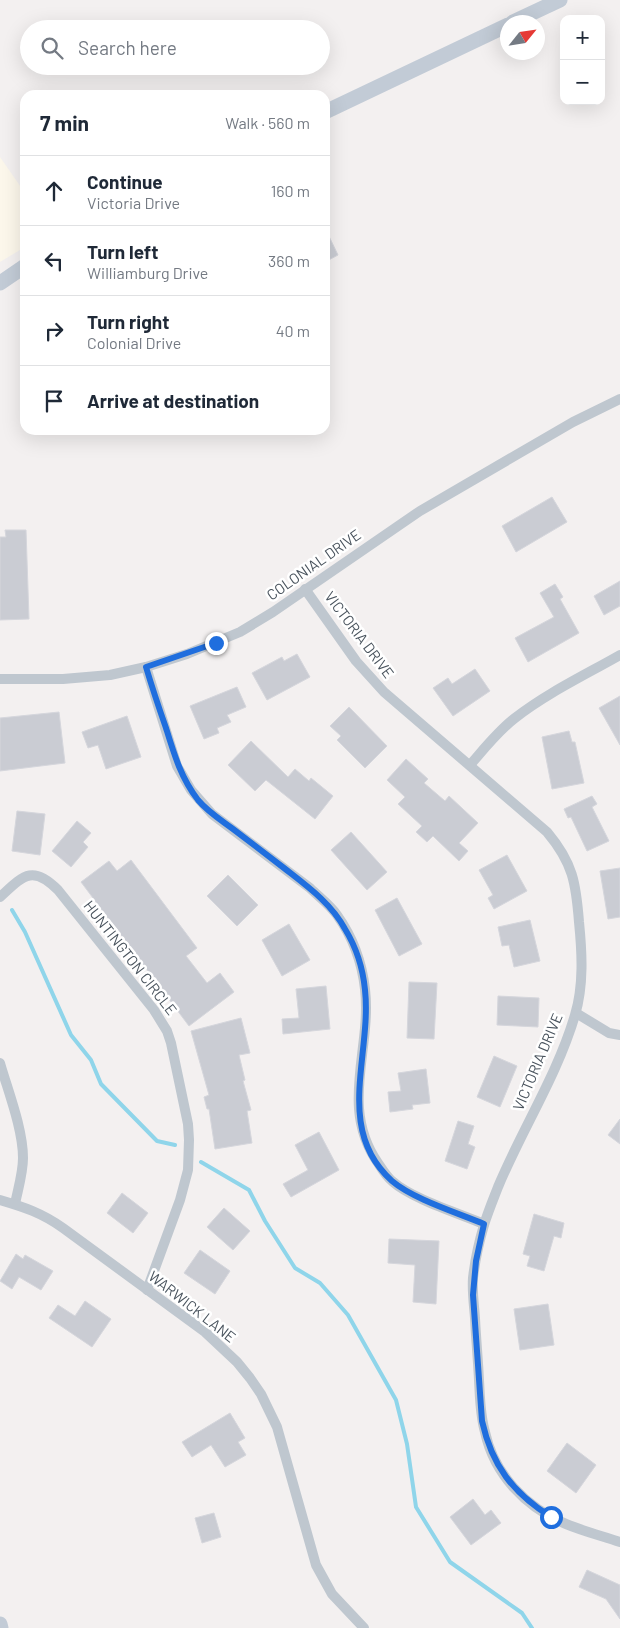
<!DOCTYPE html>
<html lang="en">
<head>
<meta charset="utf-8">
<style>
	:root { --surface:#fff; --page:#f2f2f3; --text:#1f2937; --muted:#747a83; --line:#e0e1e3 }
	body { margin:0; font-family:Barlow,sans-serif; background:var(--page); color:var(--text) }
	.controls { position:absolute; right:15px; top:15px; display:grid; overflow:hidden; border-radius:10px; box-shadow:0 5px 20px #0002 }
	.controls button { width:45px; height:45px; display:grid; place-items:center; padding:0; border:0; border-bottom:1px solid var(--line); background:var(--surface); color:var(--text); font:25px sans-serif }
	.compass { position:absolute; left:500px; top:15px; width:45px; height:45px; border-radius:50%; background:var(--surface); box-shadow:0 5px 20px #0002; rotate:60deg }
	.stop { position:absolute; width:15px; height:15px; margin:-11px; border:4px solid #1f6ede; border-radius:50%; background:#fff }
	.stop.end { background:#1f6ede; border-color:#fff; box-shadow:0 1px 5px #0008 }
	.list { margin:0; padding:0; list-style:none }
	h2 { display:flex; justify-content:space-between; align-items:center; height:65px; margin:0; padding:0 20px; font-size:21px }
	h2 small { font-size:16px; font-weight:400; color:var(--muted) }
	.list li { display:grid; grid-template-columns:32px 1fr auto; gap:15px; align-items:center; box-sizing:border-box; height:70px; padding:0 20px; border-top:1px solid var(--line) }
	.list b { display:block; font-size:19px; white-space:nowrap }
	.list p { margin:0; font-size:16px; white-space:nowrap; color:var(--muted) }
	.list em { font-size:16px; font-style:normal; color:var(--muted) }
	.icon { flex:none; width:28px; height:28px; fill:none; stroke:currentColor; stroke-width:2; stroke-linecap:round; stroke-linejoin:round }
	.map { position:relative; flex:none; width:620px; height:1628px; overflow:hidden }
	.search { position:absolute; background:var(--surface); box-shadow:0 5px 20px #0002; left:20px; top:20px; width:310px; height:55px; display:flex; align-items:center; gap:12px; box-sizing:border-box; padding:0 18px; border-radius:28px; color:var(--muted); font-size:19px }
	.panel { position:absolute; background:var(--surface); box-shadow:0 5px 20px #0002; left:20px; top:90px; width:310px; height:345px; border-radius:15px }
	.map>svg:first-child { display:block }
	.commercial { fill:#fcf7eb }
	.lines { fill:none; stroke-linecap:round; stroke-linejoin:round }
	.stream { stroke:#8fd5ea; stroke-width:4 }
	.building { fill:#caccd3; stroke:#d5d6dc }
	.street { stroke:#bfc7cf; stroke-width:10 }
	.secondary { stroke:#c2cbd6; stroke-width:15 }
	.route { stroke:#1f6ede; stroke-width:6 }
	.labels { text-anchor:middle; stroke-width:5; stroke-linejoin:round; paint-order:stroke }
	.street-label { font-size:15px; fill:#49535d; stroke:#fff }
</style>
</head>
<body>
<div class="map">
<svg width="620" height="1628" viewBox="0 0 620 1628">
	<rect width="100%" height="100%" fill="#f3f0f0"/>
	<path class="commercial" d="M0,157L25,193V247L0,262Z"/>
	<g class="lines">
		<g class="stream">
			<path d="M12,910L25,932L71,1035L91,1060L101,1084L157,1141L175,1145"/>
			<path d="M201,1162L249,1190L265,1221L295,1268L320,1283L348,1315L396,1400L407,1444L416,1507L450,1562L522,1613L532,1628"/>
		</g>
	</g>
	<g class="building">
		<path d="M325,228L338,255L325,262Z"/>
		<path d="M552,497L567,522L516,552L502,526Z"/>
		<path d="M5,530H26L29,619L0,620V537H6Z"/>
		<path d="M620,581V606L604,615L594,596Z"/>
		<path d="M555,584L563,597L560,599L579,633L528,662L515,638L554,617L540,593Z"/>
		<path d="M297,654L310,677L267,700L252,673L282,657L284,661Z"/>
		<path d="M475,669L490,691L453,716L433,688L448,678L452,684Z"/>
		<path d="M237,687L246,707L227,715L231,722L217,728L219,733L204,739L190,706Z"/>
		<path d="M620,696V745L599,708Z"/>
		<path d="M349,707L387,746L365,768L337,740L341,736L330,726Z"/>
		<path d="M59,712L65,763L0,771V718Z"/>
		<path d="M127,716L141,757L106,769L98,745L88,748L82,732Z"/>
		<path d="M569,731L572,742H575L584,783L552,789L542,737Z"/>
		<path d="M251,741L288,777L295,769L309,781L311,778L333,796L315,819L266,780L255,791L228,765Z"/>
		<path d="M406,759L428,779L424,783L445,801L449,796L478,823L459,843L468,851L459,861L433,836L427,842L416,832L422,826L398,804L405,797L387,780Z"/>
		<path d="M592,796L597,804L592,807L609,841L587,851L571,817L568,818L564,809Z"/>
		<path d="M17,811L45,814L40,855L12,851Z"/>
		<path d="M77,821L91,833L83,842L88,847L71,867L52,851Z"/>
		<path d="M351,832L387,872L367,890L331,850Z"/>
		<path d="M507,855L527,891L494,909L488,898L493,895L479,870Z"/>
		<path d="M131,860L197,948L186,956L207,983L220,973L234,992L189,1026L81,882L109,861L117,871Z"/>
		<path d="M620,868V917L608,919L600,871Z"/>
		<path d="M228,875L258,905L237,926L207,896Z"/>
		<path d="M397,898L422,944L399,956L375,910Z"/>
		<path d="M530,920L540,961L514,967L509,945L502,946L498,927Z"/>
		<path d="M289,924L310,960L282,976L262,940Z"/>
		<path d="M409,982L437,983L434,1039L407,1038Z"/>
		<path d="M326,986L330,1029L283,1034L282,1019L299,1018L296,989Z"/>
		<path d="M498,996L539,998L538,1027L497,1025Z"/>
		<path d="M241,1018L250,1053L239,1055L245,1080L243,1081L251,1110L247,1111L252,1143L215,1149L209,1109H207L204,1097L209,1095L191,1031Z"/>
		<path d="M494,1056L517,1066L500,1107L477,1097Z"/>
		<path d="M426,1069L430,1103L412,1105L413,1109L390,1112L388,1092L401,1091L398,1073Z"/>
		<path d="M620,1119V1144L608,1135Z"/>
		<path d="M458,1121L474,1126L468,1144L475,1147L467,1169L445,1161Z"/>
		<path d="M319,1132L339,1170L291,1197L283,1184L308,1170L295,1145Z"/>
		<path d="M122,1193L148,1213L133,1233L107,1213Z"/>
		<path d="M224,1208L250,1231L233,1250L207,1227Z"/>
		<path d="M534,1214L564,1223L561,1238L554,1236L544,1271L527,1266L530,1256L523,1254Z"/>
		<path d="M389,1239L439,1241L436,1304L413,1302L415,1265L388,1263Z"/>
		<path d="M200,1250L230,1271L215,1294L184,1273Z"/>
		<path d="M16,1254L23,1259L25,1255L53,1271L41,1290L19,1277L12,1289L0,1281Z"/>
		<path d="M85,1301L111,1319L92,1347L49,1318L58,1305L75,1316Z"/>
		<path d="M548,1304L554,1345L520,1350L514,1309Z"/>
		<path d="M230,1413L245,1438L238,1442L246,1455L225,1467L211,1445L192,1457L182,1442Z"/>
		<path d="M567,1443L596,1465L576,1493L547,1471Z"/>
		<path d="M473,1499L485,1515L491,1510L501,1523L471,1545L450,1517Z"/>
		<path d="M214,1513L221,1537L202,1543L195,1518Z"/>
		<path d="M587,1570L620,1585V1619L606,1599L579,1587Z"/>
	</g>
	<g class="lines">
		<g class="street">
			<path d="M305,589L356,661L384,692L547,832C573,863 576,883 579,922C582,952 584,985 575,1015C557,1076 522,1129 498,1187C493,1200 488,1212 484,1225C479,1242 475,1260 473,1278C472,1291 474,1305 475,1318C476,1339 478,1359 479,1380C480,1397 480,1415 485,1432C494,1474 526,1508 566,1524C583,1531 602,1536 620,1542"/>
			<path d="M146,667L177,766L191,790L212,814L310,888C319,897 330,905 337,915C352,936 362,963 365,989C372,1049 339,1107 378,1163C382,1169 386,1176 392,1181C412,1199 458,1213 484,1224"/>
			<path d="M0,679H63L110,675L146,667L187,654L240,632L273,612L420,511L573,422L620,399"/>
			<path d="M470,765C484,749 498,731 515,718C547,693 585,675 620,655"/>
			<path d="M0,897C23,876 32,864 58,890L154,1010L167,1031L171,1043L188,1124L189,1140L188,1170L180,1200L147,1290"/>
			<path d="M576,1013L609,1033L620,1035"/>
			<path d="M0,1063C8,1091 23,1129 23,1158C23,1173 18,1189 15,1204"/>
			<path d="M0,1200C24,1207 42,1213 63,1228L205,1332L237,1362L250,1378L261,1394L277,1427L316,1565L332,1594L364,1628"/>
		</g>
		<g class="secondary">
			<path d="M513,22L560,0"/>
			<path d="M325,112L508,25"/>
			<path d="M0,283L25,266"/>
			<path d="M0,1624L1,1628"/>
		</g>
	</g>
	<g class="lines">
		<path class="route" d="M216,643L146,667C152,687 159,708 166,728C174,754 181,778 198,800C208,812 221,820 233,829C250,842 267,855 284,868C307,886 331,903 345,929C356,947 363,969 365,990C372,1055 334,1129 392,1181C413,1199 458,1213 484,1224L476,1261L473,1295L482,1421C492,1466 513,1493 551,1517"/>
	</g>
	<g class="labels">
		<g class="street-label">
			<text transform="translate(314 565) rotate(-35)" y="5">COLONIAL DRIVE</text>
			<text transform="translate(359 635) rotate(53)" y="5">VICTORIA DRIVE</text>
			<text transform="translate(130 958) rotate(52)" y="5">HUNTINGTON CIRCLE</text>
			<text transform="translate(538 1062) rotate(-67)" y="5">VICTORIA DRIVE</text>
			<text transform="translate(192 1307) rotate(38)" y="5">WARWICK LANE</text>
		</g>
	</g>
</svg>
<div class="controls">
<button>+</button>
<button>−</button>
</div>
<svg class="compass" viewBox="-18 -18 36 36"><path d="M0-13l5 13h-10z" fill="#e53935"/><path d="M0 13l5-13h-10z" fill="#747a83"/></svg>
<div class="stop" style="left:551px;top:1517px"></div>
<div class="stop end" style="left:216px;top:643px"></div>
<div class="search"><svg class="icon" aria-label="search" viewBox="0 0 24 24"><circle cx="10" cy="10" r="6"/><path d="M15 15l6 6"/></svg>Search here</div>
<section class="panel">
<h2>7 min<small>Walk · 560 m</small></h2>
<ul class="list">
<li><svg class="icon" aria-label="ahead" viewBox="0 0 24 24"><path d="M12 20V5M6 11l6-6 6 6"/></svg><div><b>Continue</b><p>Victoria Drive</p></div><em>160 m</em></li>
<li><svg class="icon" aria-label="left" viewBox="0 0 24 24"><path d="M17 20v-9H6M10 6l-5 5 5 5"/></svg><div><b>Turn left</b><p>Williamburg Drive</p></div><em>360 m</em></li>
<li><svg class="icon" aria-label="right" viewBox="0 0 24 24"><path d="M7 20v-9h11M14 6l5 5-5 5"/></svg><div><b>Turn right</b><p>Colonial Drive</p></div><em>40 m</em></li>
<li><svg class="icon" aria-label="arrive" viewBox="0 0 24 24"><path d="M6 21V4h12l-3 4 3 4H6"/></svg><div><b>Arrive at destination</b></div></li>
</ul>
</section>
</div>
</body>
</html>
